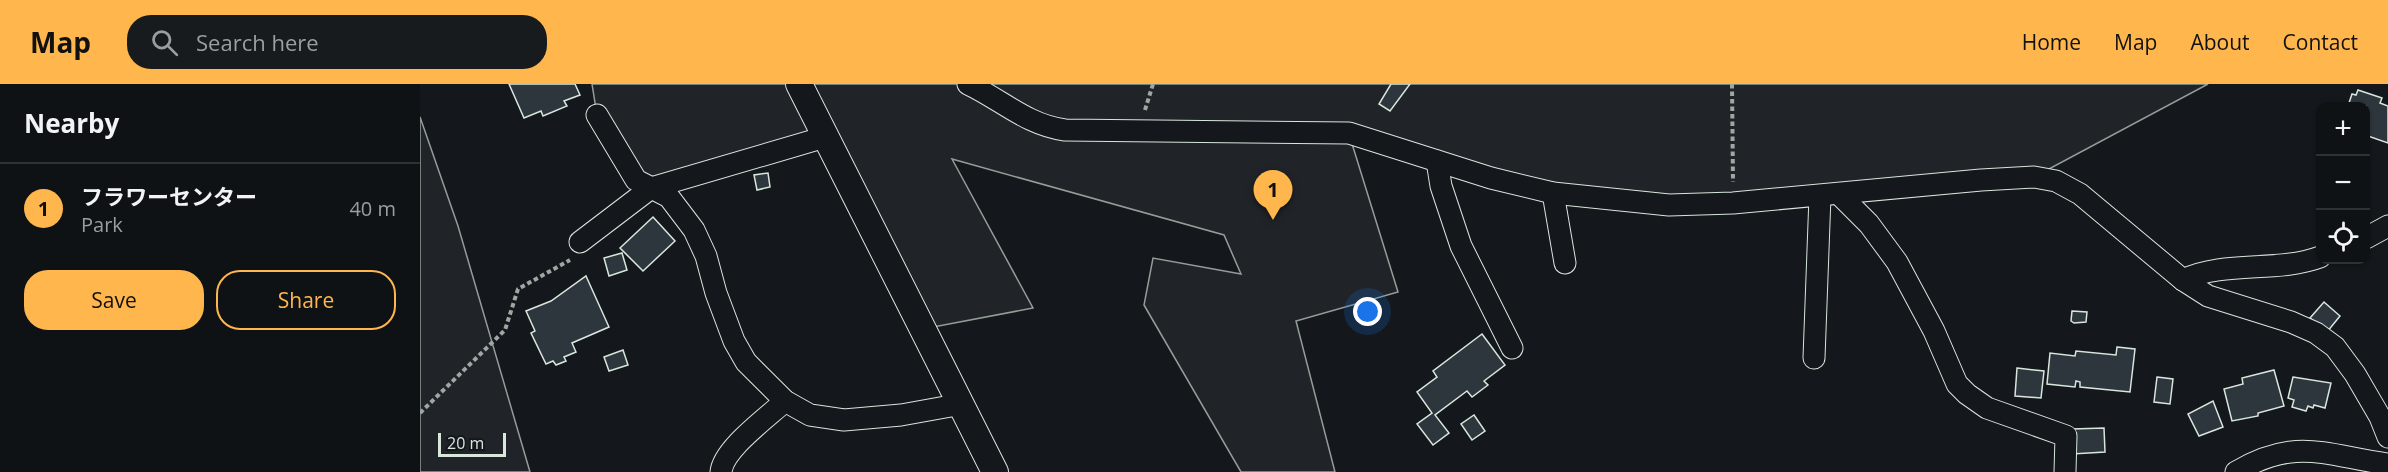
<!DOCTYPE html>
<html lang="en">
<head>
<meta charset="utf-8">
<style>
	:root { --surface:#0f1215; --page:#181b1e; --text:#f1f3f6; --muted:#9b9ea0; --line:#2f3234; --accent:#ffb74d }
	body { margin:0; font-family:"Open Sans","Noto Sans JP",sans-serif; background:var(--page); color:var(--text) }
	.controls { position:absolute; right:18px; top:18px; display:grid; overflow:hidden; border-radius:12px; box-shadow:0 2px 4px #0004 }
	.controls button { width:54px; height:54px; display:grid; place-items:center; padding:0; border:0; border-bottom:2px solid var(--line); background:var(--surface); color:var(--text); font:30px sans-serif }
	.scale { position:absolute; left:18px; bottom:15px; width:68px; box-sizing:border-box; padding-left:6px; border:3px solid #d8e6dc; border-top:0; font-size:16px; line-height:21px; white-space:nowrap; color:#d8e6dc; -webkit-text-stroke:4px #14181c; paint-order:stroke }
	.you { position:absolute; left:948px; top:228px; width:21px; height:21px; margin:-15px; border:4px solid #fff; border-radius:50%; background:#1a73e8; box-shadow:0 0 0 9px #1a73e833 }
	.badge { display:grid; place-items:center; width:39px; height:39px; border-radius:50%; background:var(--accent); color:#111; font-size:20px; font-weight:700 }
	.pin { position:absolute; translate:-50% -50px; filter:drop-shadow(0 2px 3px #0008) }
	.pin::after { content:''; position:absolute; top:32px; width:21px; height:18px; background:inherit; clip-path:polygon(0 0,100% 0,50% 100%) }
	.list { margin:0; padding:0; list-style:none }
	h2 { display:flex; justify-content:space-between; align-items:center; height:78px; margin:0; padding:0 24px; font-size:26px }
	h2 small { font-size:20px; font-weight:400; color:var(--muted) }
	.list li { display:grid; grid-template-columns:39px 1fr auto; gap:18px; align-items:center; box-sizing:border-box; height:90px; padding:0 24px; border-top:2px solid var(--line) }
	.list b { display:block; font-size:22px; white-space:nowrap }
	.list p { margin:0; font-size:20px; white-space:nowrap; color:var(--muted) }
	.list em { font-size:20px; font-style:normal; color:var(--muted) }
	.actions { display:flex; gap:12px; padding:18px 24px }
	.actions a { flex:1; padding:14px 0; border:2px solid var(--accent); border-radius:24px; text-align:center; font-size:21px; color:var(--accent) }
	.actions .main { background:var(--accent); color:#111 }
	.icon { flex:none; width:33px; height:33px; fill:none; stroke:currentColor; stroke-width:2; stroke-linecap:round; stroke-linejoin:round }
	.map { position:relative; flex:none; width:1968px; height:388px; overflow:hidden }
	header { display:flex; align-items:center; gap:36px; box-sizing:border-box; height:84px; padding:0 30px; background:var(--accent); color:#111 }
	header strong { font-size:28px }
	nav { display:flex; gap:33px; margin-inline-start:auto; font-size:21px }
	.search { width:420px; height:54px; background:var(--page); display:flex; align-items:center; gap:15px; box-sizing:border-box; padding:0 21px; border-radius:24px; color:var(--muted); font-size:22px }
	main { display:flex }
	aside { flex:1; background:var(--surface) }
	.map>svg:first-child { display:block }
	.green { fill:#202428; stroke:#939e99; stroke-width:1.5 }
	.building { fill:#2c363c; stroke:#d8e6dc; stroke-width:1.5 }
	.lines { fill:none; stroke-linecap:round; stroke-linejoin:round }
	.minor-casing { stroke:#d8e6dc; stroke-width:23 }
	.tertiary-casing { stroke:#d8e6dc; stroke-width:28 }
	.path { stroke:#9da8a2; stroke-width:4; stroke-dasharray:4.5 3; stroke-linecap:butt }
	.minor { stroke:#14181c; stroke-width:21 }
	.tertiary { stroke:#14181c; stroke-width:26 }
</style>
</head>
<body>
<header>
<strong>Map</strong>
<div class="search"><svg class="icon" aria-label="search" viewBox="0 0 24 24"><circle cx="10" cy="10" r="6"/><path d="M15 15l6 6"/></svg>Search here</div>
<nav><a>Home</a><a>Map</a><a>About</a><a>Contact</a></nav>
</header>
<main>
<aside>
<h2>Nearby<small></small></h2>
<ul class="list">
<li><span class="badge">1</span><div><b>フラワーセンター</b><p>Park</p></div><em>40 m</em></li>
</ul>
<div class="actions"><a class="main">Save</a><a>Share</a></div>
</aside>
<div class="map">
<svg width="1968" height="388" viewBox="0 0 1968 388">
	<rect width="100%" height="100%" fill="#14181c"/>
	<g class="green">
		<path d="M172,0H1788L1614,93L1478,105L1178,115L929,50L978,208L876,237L915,388H821L724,221L733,174L821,190L804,151L532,75L613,224L503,245L405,53L231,104L177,31Z"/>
		<path d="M0,33L38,142L110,388H0Z"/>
	</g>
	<g class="building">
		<path d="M89,0H155L160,11L144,17L147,22L123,32L121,27L104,34Z"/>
		<path d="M971,0H990L970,27L959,20Z"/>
		<path d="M1938,6L1962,14L1960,19L1968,22V59L1948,52L1946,58V22H1928L1932,10L1936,11Z"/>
		<path d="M348,89L350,103L337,106L334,91Z"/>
		<path d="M233,133L255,157L223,187L200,164Z"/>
		<path d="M202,169L207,186L189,192L184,174Z"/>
		<path d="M166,192L189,243L152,259L156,268L144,273L146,277L136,281L133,277L126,280L111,249L115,247L106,227L131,217Z"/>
		<path d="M1904,218L1920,232L1907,248L1890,234Z"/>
		<path d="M1652,227L1667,228L1666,238L1654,239L1651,237Z"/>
		<path d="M1062,250L1085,281L1064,297L1068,301L1052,313L1047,307L1015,331L1029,349L1013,361L997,340L1012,329L997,308L1017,293L1013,287Z"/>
		<path d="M1697,263L1715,265L1710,308L1660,303V298L1656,297L1655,303L1627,300L1630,269L1655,272L1656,267L1696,271Z"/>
		<path d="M203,266L208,281L189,287L184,273Z"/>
		<path d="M1597,284L1624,287L1621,314L1595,312Z"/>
		<path d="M1854,286L1864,322L1838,329V332L1812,337L1804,305L1823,300L1822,294Z"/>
		<path d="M1737,293L1753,295L1750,320L1734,318Z"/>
		<path d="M1873,293L1911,299L1905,324L1894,321L1893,324L1888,322L1886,327L1872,323L1874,316L1868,314Z"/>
		<path d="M1793,317L1803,343L1779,352L1768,330Z"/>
		<path d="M1054,331L1065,347L1052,356L1041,340Z"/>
		<path d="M1684,344L1685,368L1652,370V345Z"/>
	</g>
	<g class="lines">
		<g class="minor-casing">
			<g id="minor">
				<path d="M548,0C582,16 607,41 645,46L929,49L1071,94L1133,109L1249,121L1313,119L1561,96L1614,93L1636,97L1660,110L1763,196L1788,212L1871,238L1896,249L1915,263L1935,290L1960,333L1968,353"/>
				<path d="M177,31L216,96L249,113L274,146L286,172L296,209L314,257L326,278L365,317L390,331L424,336L481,331L542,320"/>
				<path d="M1017,77L1021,102L1041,162L1092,264"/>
				<path d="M1133,109L1145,179"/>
				<path d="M1419,110L1449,140L1477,178L1514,247L1537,300L1547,310L1567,324L1646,352L1645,388"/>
				<path d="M1946,154L1968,142"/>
				<path d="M160,158L231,104L405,53"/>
				<path d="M1763,196C1805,176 1857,189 1900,173"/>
				<path d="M1394,274L1400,112"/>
				<path d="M301,388C303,365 348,333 365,317"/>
				<path d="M1816,388C1876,352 1907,372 1968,380"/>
			</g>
		</g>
		<g class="tertiary-casing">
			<path id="tertiary" d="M379,0L575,388"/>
		</g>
		<g class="path">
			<path d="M1312,0L1313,98"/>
			<path d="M725,26L733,0"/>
			<path d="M0,329L85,246L98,205L150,176"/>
		</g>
		<use href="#minor" class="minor"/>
		<use href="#tertiary" class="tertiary"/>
	</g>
</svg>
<div class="controls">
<button>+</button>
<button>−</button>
<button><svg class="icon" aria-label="locate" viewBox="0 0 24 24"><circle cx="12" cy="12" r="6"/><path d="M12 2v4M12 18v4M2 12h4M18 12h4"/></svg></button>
</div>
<div class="scale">20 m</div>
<div class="you"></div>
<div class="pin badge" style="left:853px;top:136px">1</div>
</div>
</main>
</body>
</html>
